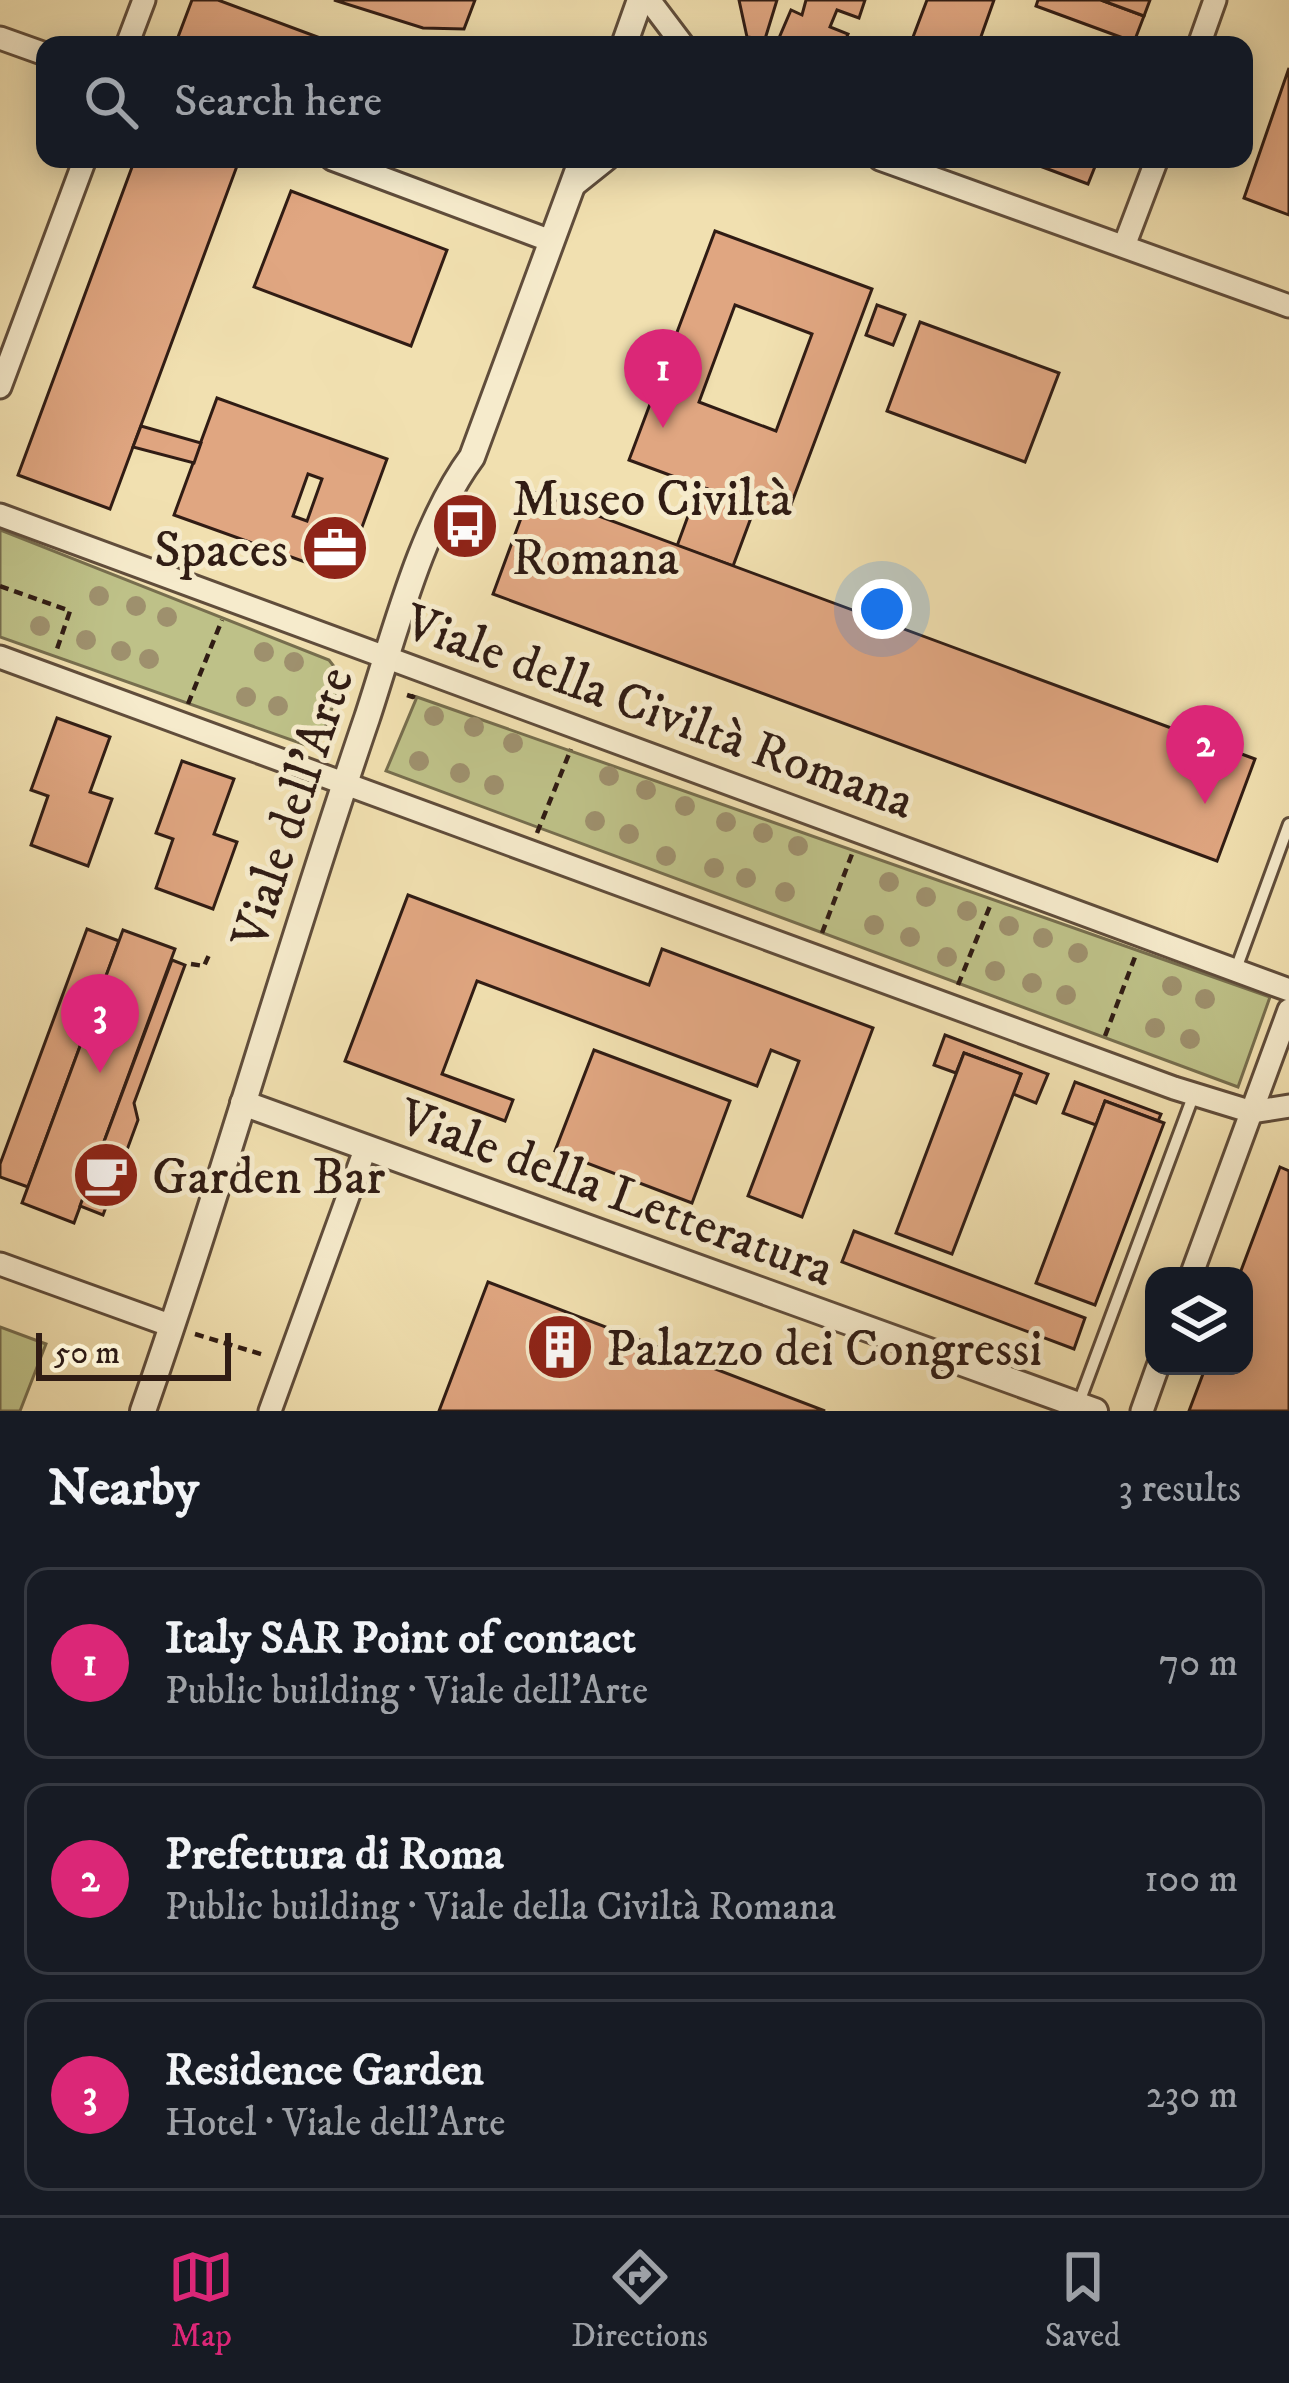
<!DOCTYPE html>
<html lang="en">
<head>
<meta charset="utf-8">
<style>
	:root { --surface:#171b24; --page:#242831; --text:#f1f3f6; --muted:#9ea1a6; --line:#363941; --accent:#db2777 }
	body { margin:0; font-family:"IM FELL DW Pica",serif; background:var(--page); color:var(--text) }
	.controls { position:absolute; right:36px; bottom:36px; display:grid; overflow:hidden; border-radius:24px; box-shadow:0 6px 30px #0003 }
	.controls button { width:108px; height:108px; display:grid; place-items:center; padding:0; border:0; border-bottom:3px solid var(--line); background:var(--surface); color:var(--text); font:60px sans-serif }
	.scale { position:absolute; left:36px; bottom:30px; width:195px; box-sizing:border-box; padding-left:12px; border:6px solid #301c14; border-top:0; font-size:33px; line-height:42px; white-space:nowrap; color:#301c14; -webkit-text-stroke:9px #f6ebcc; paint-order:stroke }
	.you { position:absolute; left:882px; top:609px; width:42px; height:42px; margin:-30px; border:9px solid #fff; border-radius:50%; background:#1a73e8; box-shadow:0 0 0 18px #1a73e833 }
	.badge { display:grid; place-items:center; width:78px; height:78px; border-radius:50%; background:var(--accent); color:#fff; font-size:39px; font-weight:700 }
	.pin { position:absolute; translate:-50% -99px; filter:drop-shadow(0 3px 6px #0008) }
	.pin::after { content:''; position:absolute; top:63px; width:42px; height:36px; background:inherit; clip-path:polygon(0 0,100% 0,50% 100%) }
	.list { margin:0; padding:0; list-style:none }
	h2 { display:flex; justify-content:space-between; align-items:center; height:156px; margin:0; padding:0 48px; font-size:51px }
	h2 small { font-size:39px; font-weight:400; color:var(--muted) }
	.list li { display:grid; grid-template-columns:78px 1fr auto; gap:36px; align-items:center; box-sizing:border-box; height:192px; margin:0 24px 24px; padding:0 24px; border:3px solid var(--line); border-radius:24px }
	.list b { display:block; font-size:45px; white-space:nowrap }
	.list p { margin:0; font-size:39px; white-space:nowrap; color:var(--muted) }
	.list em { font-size:39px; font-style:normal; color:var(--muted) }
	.icon { flex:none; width:66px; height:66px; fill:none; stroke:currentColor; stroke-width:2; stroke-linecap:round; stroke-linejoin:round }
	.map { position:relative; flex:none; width:1289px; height:1411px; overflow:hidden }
	.search { position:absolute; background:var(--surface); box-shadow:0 6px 30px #0003; left:36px; right:36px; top:36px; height:132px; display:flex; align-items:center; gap:30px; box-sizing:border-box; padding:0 42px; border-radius:24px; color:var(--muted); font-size:45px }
	.sheet { height:804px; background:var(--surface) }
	nav { display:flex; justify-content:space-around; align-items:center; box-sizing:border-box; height:168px; border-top:3px solid var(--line); background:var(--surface); font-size:33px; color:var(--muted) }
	nav a { display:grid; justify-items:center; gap:6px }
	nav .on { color:var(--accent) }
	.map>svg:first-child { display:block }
	.green { fill:#bec188; stroke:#776e4e; stroke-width:3 }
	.building { fill:#e0a681; stroke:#301c14; stroke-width:3; fill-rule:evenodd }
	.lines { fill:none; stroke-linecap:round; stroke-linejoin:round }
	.service-casing { stroke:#604d3b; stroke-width:16 }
	.minor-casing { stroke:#604d3b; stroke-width:27 }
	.tertiary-casing { stroke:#604d3b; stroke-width:30 }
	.path { stroke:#301c14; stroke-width:4.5; stroke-dasharray:9 6; stroke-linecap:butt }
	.service { stroke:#f6ebcc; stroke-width:10 }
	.minor { stroke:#f6ebcc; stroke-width:21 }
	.tertiary { stroke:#f6ebcc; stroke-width:24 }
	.tree { fill:#9e906d }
	.labels { text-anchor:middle; stroke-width:10; stroke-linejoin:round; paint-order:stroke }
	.poi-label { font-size:51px; fill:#301c14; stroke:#f6ebcc; text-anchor:start }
	.street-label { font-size:51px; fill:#301c14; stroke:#f6ebcc }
</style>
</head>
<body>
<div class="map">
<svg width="1289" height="1411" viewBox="0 0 1289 1411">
	<rect width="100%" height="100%" fill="#f1e0b0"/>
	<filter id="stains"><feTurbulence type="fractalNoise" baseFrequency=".00167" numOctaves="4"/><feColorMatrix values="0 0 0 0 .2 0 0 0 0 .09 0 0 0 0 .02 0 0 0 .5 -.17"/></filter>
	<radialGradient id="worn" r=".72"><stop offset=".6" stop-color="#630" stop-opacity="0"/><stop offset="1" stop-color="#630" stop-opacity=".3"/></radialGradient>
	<g class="green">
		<path d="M0,530L329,660L343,678L317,749L0,637Z"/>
		<path d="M417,697L1270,997L1238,1087L386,771Z"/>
		<path d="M0,1327L46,1344L20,1411H0Z"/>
	</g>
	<g class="building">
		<path d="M192,0H218L339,45H175Z"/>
		<path d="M334,0H475L464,29L423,28Z"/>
		<path d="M739,0H777L765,39L747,37Z"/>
		<path d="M806,0H865L859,18L837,10L830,27L848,34L843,45H776L791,10L802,15Z"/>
		<path d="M927,0H994L978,45H910Z"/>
		<path d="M1038,0H1101L1144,16L1134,42L1036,6Z"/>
		<path d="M1101,0H1150L1144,16Z"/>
		<path d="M1289,68V215L1244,198Z"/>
		<path d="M135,159H218L237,166L110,509L18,475Z"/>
		<path d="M1021,159H1098L1088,184Z"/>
		<path d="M291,191L447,250L411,346L254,287Z"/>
		<path d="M715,231L872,289L786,518L629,460ZM735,305L812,334L776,431L699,402Z"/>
		<path d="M877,305L905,315L893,345L866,335Z"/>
		<path d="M920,322L1059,373L1025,462L887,411Z"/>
		<path d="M217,398L387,459L344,576L174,515ZM308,474L322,479L307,521L293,516Z"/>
		<path d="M141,426L201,443L194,463L133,447Z"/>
		<path d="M699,486L755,507L733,566L677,546Z"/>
		<path d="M531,491L1255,759L1217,861L493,594Z"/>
		<path d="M57,718L110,737L90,792L112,799L88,866L31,845L48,796L31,790Z"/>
		<path d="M182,761L234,779L214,834L237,842L213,909L156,888L173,839L156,833Z"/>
		<path d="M408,895L649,985L662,949L873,1028L802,1217L748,1196L799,1061L771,1050L757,1086L477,981L442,1074L513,1100L505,1121L345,1061Z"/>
		<path d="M87,929L119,941L28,1187L0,1177V1164Z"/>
		<path d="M123,930L175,949L74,1223L22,1203Z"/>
		<path d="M172,960L185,965L134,1103L138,1120L103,1215L80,1206Z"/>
		<path d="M945,1035L1048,1074L1036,1103L1013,1094L1021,1074L964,1053L956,1073L934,1065Z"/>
		<path d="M594,1050L730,1101L692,1203L555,1151Z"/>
		<path d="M964,1053L1021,1074L952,1254L896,1233Z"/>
		<path d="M1075,1082L1161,1114L1158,1121L1105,1101L1096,1125L1063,1113Z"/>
		<path d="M1105,1101L1164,1123L1095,1305L1036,1283Z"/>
		<path d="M1280,1167L1289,1171V1411H1189L1206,1366H1244V1276H1239Z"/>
		<path d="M854,1231L1085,1318L1074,1349L842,1262Z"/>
		<path d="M488,1282L825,1411H439Z"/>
	</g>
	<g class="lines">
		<g class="service-casing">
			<g id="service">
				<path d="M1236,969L1289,824"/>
				<path d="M1078,1405L1194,1094"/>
			</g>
		</g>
		<g class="minor-casing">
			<g id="minor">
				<path d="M649,0L683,45"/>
				<path d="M0,38L45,54"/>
				<path d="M127,45L144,0"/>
				<path d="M1199,45L1215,0"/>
				<path d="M332,159L551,241"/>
				<path d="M880,159L1289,306"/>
				<path d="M572,187L607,159"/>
				<path d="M1124,246L1157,159"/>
				<path d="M0,387L85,159"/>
				<path d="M0,515L1289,990"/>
				<path d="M0,657L1174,1088L1252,1112L1289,1106"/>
				<path d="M0,1264L172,1326"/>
				<path d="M1191,1276L1289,1010"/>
				<path d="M270,1411L366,1147"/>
				<path d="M1142,1411L1158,1366"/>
			</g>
		</g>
		<g class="tertiary-casing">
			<g id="tertiary">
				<path d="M624,45L640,0"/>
				<path d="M243,1103L1095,1411"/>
				<path d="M143,1411C223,1182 288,948 367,718C394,636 421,526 472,457L582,159"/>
			</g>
		</g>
		<g class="path">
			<path d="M0,586L70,611L56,652"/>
			<path d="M407,695L413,697L416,690"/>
			<path d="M188,704L222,620"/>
			<path d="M537,833L571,749"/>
			<path d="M822,933L852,854"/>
			<path d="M191,964L204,966L209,955"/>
			<path d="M958,985L990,906"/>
			<path d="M1105,1036L1135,957"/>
			<path d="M195,1334L264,1355"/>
		</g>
		<use href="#service" class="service"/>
		<use href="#minor" class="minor"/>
		<use href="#tertiary" class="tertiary"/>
	</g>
	<g class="tree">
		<circle cx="99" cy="596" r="10"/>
		<circle cx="136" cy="606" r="10"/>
		<circle cx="167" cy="617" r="10"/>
		<circle cx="40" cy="626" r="10"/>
		<circle cx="86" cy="640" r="10"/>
		<circle cx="121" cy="651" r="10"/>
		<circle cx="264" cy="652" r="10"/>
		<circle cx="149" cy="659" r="10"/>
		<circle cx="294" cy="662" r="10"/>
		<circle cx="246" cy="697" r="10"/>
		<circle cx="278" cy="706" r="10"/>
		<circle cx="434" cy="716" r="10"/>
		<circle cx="474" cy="727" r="10"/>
		<circle cx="513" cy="743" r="10"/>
		<circle cx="419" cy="761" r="10"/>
		<circle cx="460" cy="773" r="10"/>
		<circle cx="609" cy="776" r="10"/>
		<circle cx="494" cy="785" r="10"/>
		<circle cx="646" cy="790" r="10"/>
		<circle cx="685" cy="806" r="10"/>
		<circle cx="595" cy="821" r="10"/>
		<circle cx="726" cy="822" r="10"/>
		<circle cx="763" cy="833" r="10"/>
		<circle cx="629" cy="834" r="10"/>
		<circle cx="798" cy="846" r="10"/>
		<circle cx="666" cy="856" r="10"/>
		<circle cx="714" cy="868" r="10"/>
		<circle cx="746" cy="878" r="10"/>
		<circle cx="889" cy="882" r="10"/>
		<circle cx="785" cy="892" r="10"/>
		<circle cx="926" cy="897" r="10"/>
		<circle cx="967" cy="911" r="10"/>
		<circle cx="874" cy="925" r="10"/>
		<circle cx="1009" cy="926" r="10"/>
		<circle cx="910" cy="937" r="10"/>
		<circle cx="1043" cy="938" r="10"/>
		<circle cx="1078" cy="953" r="10"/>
		<circle cx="947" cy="957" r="10"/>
		<circle cx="995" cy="971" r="10"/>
		<circle cx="1032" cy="983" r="10"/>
		<circle cx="1172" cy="986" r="10"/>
		<circle cx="1066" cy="995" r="10"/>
		<circle cx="1205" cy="999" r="10"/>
		<circle cx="1155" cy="1028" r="10"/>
		<circle cx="1190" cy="1039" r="10"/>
	</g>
	<defs>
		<g id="bus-disc" transform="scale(3.45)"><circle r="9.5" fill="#8f2418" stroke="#f6ebcc"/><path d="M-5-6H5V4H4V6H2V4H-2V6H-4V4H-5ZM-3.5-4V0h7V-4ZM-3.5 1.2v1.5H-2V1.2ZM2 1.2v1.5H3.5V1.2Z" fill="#fff"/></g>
		<g id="office-disc" transform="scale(3.45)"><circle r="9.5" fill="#8f2418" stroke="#f6ebcc"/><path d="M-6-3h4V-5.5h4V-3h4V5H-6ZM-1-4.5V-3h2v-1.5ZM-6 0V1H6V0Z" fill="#fff"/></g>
		<g id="cafe-disc" transform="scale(3.45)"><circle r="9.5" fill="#8f2418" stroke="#f6ebcc"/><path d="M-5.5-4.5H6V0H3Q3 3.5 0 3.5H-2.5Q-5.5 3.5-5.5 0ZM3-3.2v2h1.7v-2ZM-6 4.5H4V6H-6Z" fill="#fff"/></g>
		<g id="building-disc" transform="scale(3.45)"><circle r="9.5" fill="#8f2418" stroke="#f6ebcc"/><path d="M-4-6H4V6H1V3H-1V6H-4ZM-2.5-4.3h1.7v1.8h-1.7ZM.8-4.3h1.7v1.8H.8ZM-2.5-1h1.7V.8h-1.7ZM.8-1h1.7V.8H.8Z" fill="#fff"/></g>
	</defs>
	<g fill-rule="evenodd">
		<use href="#bus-disc" x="465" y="526"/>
		<use href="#office-disc" x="335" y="548"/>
		<use href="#cafe-disc" x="106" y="1175"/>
		<use href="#building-disc" x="560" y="1347"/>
	</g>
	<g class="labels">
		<g class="poi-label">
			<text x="512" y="515">Museo Civiltà<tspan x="512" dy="59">Romana</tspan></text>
			<text x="288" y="566" text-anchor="end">Spaces</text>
			<text x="152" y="1193">Garden Bar</text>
			<text x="606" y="1365">Palazzo dei Congressi</text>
		</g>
		<g class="street-label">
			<text transform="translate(660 710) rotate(20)" y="18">Viale della Civiltà Romana</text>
			<text transform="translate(291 807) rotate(-72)" y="18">Viale dell'Arte</text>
			<text transform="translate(617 1191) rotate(20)" y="18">Viale della Letteratura</text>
		</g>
	</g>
	<rect width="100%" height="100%" filter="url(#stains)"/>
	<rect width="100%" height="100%" fill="url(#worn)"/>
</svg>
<div class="controls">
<button><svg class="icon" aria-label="layers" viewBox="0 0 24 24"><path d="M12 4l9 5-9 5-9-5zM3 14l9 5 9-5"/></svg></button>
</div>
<div class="scale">50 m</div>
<div class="you"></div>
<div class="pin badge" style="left:663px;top:428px">1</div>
<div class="pin badge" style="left:1205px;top:804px">2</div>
<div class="pin badge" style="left:100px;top:1073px">3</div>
<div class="search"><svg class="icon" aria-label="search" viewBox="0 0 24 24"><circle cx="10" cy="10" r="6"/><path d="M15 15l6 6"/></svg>Search here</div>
</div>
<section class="sheet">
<h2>Nearby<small>3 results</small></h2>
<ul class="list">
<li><span class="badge">1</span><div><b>Italy SAR Point of contact</b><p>Public building · Viale dell'Arte</p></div><em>70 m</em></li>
<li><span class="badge">2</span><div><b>Prefettura di Roma</b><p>Public building · Viale della Civiltà Romana</p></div><em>100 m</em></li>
<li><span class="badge">3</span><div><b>Residence Garden</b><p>Hotel · Viale dell'Arte</p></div><em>230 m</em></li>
</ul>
</section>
<nav>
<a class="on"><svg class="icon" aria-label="map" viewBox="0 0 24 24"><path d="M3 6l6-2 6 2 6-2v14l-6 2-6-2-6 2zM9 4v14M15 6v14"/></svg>Map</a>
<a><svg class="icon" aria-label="directions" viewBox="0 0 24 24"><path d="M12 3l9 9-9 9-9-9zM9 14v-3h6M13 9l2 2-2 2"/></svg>Directions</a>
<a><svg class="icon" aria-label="saved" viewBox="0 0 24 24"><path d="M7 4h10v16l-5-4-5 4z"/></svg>Saved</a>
</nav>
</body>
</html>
